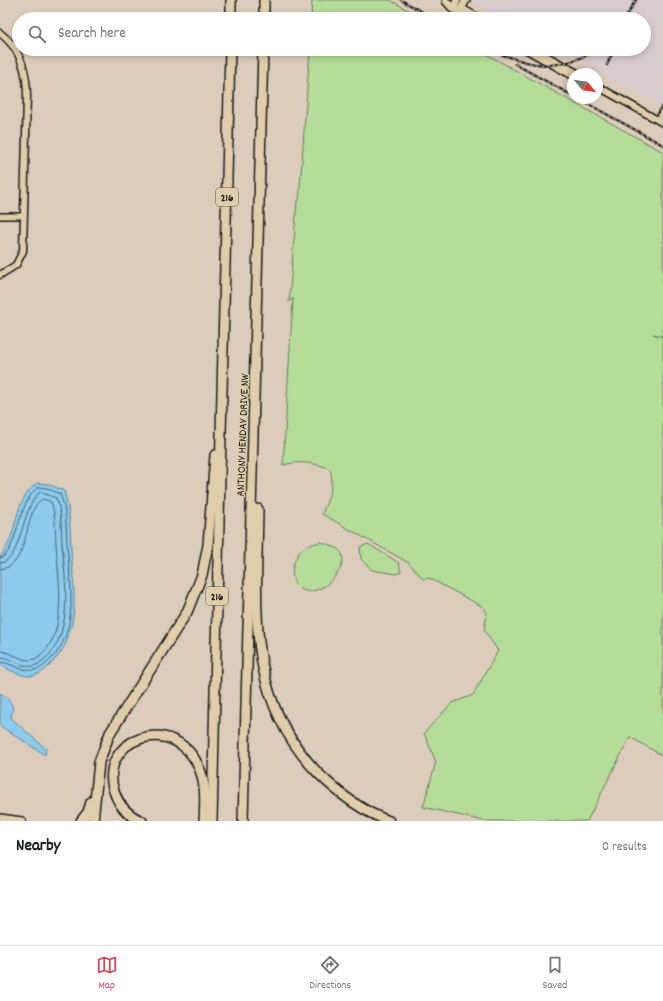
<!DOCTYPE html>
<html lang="en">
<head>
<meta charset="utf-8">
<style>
	:root { --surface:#fff; --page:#f2f2f2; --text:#202124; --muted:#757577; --line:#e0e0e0; --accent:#d1495b }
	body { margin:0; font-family:Dekko,sans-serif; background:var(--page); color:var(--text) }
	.compass { position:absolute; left:567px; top:68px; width:36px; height:36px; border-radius:50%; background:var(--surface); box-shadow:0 2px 6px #0003; rotate:119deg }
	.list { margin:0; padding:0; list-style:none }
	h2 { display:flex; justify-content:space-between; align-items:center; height:52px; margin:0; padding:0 16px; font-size:17px }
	h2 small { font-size:13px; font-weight:400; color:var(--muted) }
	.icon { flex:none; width:22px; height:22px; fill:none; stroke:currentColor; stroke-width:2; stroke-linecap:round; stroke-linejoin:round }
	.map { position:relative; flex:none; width:663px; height:821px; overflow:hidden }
	.search { position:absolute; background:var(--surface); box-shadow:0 2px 6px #0003; left:12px; right:12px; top:12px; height:44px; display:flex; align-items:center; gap:10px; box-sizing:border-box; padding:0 14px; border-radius:22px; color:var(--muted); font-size:15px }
	.sheet { height:124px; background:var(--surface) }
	nav { display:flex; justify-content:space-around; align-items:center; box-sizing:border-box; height:56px; border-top:1px solid var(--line); background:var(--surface); font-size:11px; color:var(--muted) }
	nav a { display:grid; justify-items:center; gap:2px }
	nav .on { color:var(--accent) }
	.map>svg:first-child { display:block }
	.built { fill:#d7cbcf }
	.green { fill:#b5dd99; stroke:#687c5a }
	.water { fill:#8ccbed; stroke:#5f8599 }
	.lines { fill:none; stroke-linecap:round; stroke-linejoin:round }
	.shore { stroke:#496270; stroke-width:1 }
	.minor-casing { stroke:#1c1c1c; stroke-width:8 }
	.tertiary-casing { stroke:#1c1c1c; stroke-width:9 }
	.secondary-casing { stroke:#1c1c1c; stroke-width:10 }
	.motorway-casing { stroke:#1c1c1c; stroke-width:12 }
	.minor { stroke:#e0cdab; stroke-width:5 }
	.tertiary { stroke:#e0cdab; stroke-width:6 }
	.secondary { stroke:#e0cdab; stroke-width:7 }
	.motorway { stroke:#e0cdab; stroke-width:9 }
	.rail-casing { stroke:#1c1c1c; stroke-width:2.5 }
	.rail { stroke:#e0cdab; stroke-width:1; stroke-dasharray:3; stroke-linecap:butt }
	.labels { text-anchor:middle; stroke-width:3; stroke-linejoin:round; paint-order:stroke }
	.shield { fill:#e0cdab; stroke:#575147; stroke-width:1 }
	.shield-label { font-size:11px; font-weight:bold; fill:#1c1c1c }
	.street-label { font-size:12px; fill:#1c1c1c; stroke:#e0cdab }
</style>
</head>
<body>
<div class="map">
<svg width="663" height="821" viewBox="0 0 663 821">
	<rect width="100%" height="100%" fill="#dcccbb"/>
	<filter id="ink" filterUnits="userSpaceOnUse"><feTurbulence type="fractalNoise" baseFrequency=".025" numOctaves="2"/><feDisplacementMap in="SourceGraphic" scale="8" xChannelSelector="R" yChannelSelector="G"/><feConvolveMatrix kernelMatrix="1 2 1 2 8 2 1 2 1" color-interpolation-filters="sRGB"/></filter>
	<g filter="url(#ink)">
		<path class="built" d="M474,0H663V107L558,49H644V19H504L473,2Z"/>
		<g class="green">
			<path d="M312,0H390L424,19H311Z"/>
			<path d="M310,49H477L663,152V336L653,334L663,337V756L630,737L587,821H484L423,807L436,762L424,733L452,703L473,695L498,651L484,630L487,613L483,607L429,578L423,579L409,563L322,514C328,499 335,484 330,469C315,462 298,461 283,465L293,298L289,302L297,201H299Z"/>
			<path d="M321,542C327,544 334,546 338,549C356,563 318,603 299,588C286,578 294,552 307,546C311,544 317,543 321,542Z"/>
			<path d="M368,544L399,563L401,572L396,574L372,570L361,559L360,547Z"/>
		</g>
		<g class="water">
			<path d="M37,483L48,484L64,491C70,510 70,530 71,549C74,589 82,635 50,665C44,671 38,676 29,676C20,676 8,669 0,665V557C3,553 6,548 8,544C19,520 15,501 37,483Z"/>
			<path d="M0,693L8,698L13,708L11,718L46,749L45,755L0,726Z"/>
		</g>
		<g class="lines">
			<g class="shore">
				<path d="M0,558C17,556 17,500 39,487L47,488L60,494C67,510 66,529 67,546C70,582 80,632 50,660C46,663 42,668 38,669C23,674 14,663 0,662"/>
				<path d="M0,563C22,562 21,507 40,492L56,498C62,511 61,529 62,543C65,580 76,641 38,664C26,672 12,657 0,657"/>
				<path d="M0,569C32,568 23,503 44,499L51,502C56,514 55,531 56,544C58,577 70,639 35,659C25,664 10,651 0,651"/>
			</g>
			<g class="minor-casing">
				<g id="minor">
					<path d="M658,120L663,110"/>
					<path d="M0,216H24"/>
				</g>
			</g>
			<g class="tertiary-casing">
				<g id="tertiary">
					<path d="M461,8L481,19"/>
					<path d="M459,12L471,19"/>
					<path d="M0,33C21,49 27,71 27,96L23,251L16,265L0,275"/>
					<path d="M525,49L573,76"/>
					<path d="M534,49L579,74"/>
					<path d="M597,86L663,123"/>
				</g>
			</g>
			<g class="secondary-casing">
				<g id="secondary">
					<path d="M446,1L453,9L459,12L466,0"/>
					<path d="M453,9L457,0"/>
					<path d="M0,818L22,821"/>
				</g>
			</g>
			<g class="motorway-casing">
				<g id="motorway">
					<path d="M231,19V0"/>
					<path d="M264,19V0"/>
					<path d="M258,509C257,606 244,696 317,772C338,793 361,811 389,821"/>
					<path d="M81,821L88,812L91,802"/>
					<path d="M93,821L99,762L110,733L187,612L202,575L208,545L215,455"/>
					<path d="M142,821C129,816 120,807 115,794C94,739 176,709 200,770C206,785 205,804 204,821"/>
					<path d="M212,821L230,49"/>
					<path d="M243,821L263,49"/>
				</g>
			</g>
			<use href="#minor" class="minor"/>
			<use href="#tertiary" class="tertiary"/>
			<use href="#secondary" class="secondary"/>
			<use href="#motorway" class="motorway"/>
			<g class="rail-casing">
				<g id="rail">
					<path d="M401,0L435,19"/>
					<path d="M625,19L636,0"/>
					<path d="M489,49C530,67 558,73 598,49"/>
					<path d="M515,64L573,96"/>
					<path d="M607,65L614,49"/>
					<path d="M577,98L663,145"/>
				</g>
			</g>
			<use href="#rail" class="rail"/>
		</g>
	</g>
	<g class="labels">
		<g class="shield">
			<rect x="216" y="188" width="22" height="18" rx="3"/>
			<rect x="206" y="587" width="22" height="18" rx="3"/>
		</g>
		<g class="shield-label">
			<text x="227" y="201">216</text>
			<text x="217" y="600">216</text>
		</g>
		<g class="street-label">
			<text transform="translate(242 435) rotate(-88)" y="4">ANTHONY HENDAY DRIVE NW</text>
		</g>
	</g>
</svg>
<svg class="compass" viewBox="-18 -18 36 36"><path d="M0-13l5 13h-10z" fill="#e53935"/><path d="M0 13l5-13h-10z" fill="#757577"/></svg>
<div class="search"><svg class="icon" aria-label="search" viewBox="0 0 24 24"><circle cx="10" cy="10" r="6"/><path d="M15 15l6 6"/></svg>Search here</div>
</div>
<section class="sheet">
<h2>Nearby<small>0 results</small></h2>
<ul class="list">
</ul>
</section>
<nav>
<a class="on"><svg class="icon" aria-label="map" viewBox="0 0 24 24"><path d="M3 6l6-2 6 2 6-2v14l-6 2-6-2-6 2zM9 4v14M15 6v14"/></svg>Map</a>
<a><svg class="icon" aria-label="directions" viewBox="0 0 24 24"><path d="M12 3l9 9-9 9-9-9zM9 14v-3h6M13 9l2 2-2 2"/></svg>Directions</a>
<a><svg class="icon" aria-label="saved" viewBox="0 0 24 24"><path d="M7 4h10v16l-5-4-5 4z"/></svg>Saved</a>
</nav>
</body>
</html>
